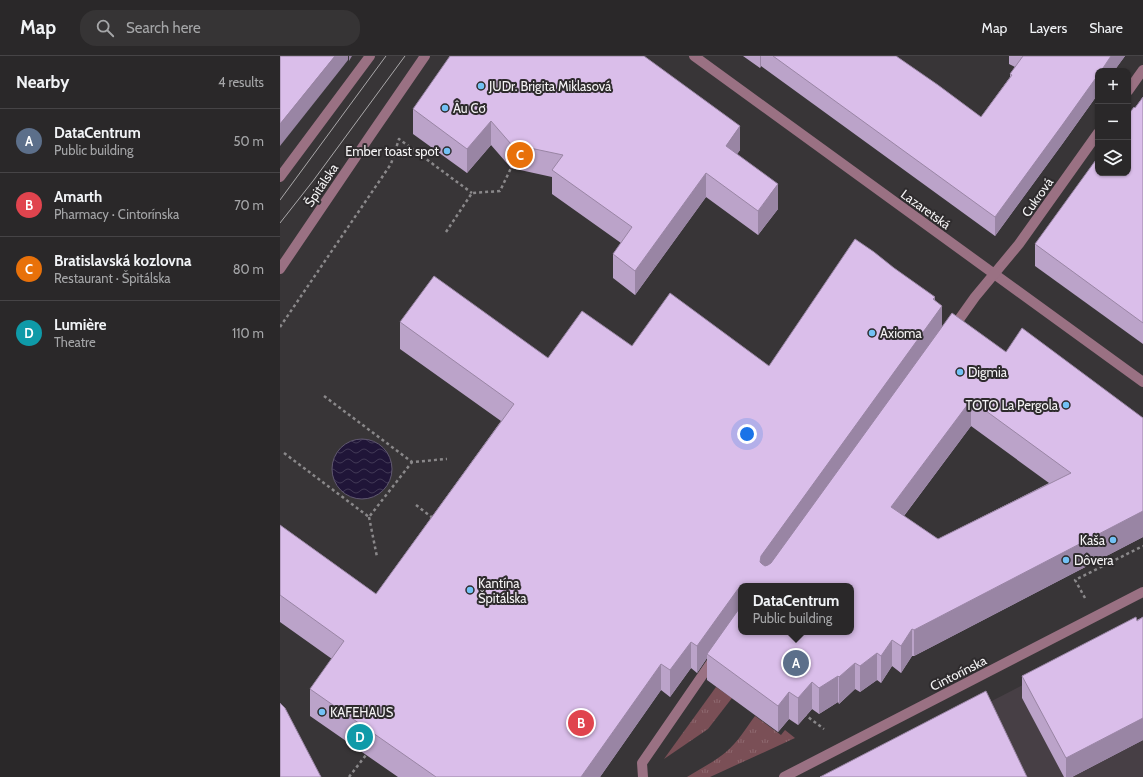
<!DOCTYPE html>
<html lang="en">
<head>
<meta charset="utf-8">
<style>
	:root { --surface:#2a2829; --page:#363435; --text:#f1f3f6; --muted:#a5a6a8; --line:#464446; --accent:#8c9099 }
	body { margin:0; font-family:Cabin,sans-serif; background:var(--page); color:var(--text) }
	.controls { position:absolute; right:12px; top:12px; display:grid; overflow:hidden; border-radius:8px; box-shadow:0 1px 3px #0004 }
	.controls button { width:36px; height:36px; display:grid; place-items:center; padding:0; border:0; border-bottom:1px solid var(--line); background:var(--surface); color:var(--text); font:20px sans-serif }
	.you { position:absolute; left:467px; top:378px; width:14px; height:14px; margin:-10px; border:3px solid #fff; border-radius:50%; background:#1a73e8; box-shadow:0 0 0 6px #1a73e833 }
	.badge { display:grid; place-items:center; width:26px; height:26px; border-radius:50%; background:var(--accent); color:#fff; font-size:13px; font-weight:700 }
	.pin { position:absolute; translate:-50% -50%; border:2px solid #fff; box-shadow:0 1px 4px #0006 }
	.popup { position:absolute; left:458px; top:527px; width:116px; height:52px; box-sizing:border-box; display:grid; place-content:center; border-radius:8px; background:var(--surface); filter:drop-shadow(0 1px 3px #0005); font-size:13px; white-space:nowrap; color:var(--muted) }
	.popup b { font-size:15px; color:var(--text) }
	.popup::after { content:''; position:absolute; left:50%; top:100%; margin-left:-8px; border:8px solid transparent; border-top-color:var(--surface) }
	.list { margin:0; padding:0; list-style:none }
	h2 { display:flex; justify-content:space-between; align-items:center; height:52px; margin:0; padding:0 16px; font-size:17px }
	h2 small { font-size:13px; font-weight:400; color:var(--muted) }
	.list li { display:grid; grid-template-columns:26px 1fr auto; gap:12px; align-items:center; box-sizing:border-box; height:64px; padding:0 16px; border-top:1px solid var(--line) }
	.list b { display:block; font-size:15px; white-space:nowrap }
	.list p { margin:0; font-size:13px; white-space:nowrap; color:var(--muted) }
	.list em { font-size:13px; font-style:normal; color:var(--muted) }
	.icon { flex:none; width:22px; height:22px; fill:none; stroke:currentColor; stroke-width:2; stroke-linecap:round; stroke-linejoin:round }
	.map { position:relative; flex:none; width:863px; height:721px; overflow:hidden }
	header { display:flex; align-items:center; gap:24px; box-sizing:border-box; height:56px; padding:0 20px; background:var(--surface); border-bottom:1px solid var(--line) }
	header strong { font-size:19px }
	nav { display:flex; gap:22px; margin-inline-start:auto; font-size:14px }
	.search { width:280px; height:36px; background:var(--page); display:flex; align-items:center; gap:10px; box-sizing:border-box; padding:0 14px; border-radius:16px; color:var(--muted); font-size:15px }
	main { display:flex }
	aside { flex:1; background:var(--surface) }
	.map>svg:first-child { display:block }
	.built { fill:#473f45 }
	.grass { fill:url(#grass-tufts) }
	.water { fill:url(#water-waves); stroke:#605870 }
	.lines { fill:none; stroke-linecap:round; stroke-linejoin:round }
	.path { stroke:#8a888a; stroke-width:2.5; stroke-dasharray:3 3; stroke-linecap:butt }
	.minor { stroke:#9a7183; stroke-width:10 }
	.tram { stroke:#aaa8aa; stroke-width:1 }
	.wall { fill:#bba3c9; fill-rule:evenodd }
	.shaded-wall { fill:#9985a4 }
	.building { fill:#dabeea; stroke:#9985a4; fill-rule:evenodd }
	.poi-dot { fill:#72c1f5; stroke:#2e2b2d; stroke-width:1.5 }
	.labels { text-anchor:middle; stroke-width:4; stroke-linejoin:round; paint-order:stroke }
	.poi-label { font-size:13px; fill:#f4f3f4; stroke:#2e2b2d; text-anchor:start }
	.street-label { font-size:13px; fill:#f4f3f4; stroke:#2e2b2d }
</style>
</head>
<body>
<header>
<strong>Map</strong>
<div class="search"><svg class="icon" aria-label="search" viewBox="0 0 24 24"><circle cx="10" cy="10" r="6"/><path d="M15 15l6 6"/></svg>Search here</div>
<nav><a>Map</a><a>Layers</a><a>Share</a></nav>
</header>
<main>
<aside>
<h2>Nearby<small>4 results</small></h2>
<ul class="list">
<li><span class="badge" style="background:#5c6f8a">A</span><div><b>DataCentrum</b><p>Public building</p></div><em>50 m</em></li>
<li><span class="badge" style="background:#e0444e">B</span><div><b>Amarth</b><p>Pharmacy · Cintorínska</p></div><em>70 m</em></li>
<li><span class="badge" style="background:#e8710a">C</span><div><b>Bratislavská kozlovna</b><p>Restaurant · Špitálska</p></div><em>80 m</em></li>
<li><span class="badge" style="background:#0f9aa8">D</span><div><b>Lumière</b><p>Theatre</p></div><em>110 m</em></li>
</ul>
</aside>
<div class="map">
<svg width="863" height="721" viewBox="0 0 863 721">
	<defs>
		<pattern id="grass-tufts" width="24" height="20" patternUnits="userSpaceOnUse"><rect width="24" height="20" fill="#7a4f56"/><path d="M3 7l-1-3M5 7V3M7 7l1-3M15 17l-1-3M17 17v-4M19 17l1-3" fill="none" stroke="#8e696f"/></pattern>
		<pattern id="water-waves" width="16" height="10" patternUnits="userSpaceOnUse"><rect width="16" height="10" fill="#201538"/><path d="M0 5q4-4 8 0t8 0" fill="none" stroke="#413855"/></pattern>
	</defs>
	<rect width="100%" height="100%" fill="#383537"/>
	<path class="built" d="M863,567V721H564Z"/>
	<g class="grass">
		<path d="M436,631L452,642L428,673L384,703Z"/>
		<path d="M475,660L501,679L505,674L515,682L430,721H407C420,713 434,706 446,696C458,686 466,672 475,660Z"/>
	</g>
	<circle class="water" cx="82" cy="413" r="30"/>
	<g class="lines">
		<g class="path">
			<path d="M166,176L192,137L220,135L231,112"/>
			<path d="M0,271L111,108L119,83L192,137"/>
			<path d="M44,340L132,406L167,403"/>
			<path d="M4,397L89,461L132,406"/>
			<path d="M136,449L154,463"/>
			<path d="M89,461L97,501"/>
			<path d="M805,542L795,524L863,490"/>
			<path d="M524,658L544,673"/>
			<path d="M69,721L86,699"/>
		</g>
		<g class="minor">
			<path d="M414,0L863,326"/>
			<path d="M848,35L863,14"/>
			<path d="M0,121L90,0"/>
			<path d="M0,213L90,80L145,0"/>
			<path d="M673,272L695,241L739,188L818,77"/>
			<path d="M363,721L362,707L435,601"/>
			<path d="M504,721L863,536"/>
		</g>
		<g class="tram">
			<path d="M0,144L106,0"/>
			<path d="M0,167L33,125L125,0"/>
		</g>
	</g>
	<g class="wall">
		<path d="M463,0H616L701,61L730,21V18L735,11L729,8V0H845L834,15H818V38L783,87L715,180L481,10L480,12Z"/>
		<path d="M863,41V288L755,210V188Z"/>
		<path d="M133,53L460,94L457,98L498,153L478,179L426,141L355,239L333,222V198L341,187L272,138V121L231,112L211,89L187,117L133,78Z"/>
		<path d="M614,212L655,245L662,272L726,296L863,362V481L634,600H632L621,617L612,610L601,627L597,624L580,636L575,633L559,648L558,646L539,658L532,653L518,669L509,663L498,676L427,624V602L417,617L411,612L390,641L381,634L320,721H118L30,660V633L52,603L0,566V469L96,538L221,365L120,293V266L268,302L352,290L489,310ZM691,370L769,427L658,483L624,460ZM461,530L571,576H461Z"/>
		<path d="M863,561V684L792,721H784L742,642V620Z"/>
	</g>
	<g class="shaded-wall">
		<path d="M55,0H68V4L57,18L0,90V68Z"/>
		<path d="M69,0H72L69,5Z"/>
		<path d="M480,0H481V10L480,12Z"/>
		<path d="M831,0H845L834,15H821Z"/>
		<path d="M818,19V38L783,87L715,180V161Z"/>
		<path d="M211,65V89L187,117V93Z"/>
		<path d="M460,70V94L446,114V90Z"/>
		<path d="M426,117V141L355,239V215Z"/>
		<path d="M498,128V153L478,179V155Z"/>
		<path d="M655,241V259L662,250V276L480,530V506L481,500L653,243Z"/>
		<path d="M691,344V370L611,477V451Z"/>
		<path d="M863,455V481L634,600V574Z"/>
		<path d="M461,532V559L427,598V602L417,617V590L458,533Z"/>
		<path d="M632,573V600L621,617V590Z"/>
		<path d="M612,584V610L601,627V600Z"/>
		<path d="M411,586V612L390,641V614Z"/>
		<path d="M597,597V624L580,636V610Z"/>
		<path d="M575,607V633L559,648V621Z"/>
		<path d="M381,608V634L320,721H301Z"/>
		<path d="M558,620V646L539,658V632Z"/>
		<path d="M532,626V653L518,669V642Z"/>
		<path d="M509,636V663L498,676V650Z"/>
		<path d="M863,662V684L792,721H786V702Z"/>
	</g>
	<g class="building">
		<path d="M0,0H55L0,68Z"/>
		<path d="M170,0H364L460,70L446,90L498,128L478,155L426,117L355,215L333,198L352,171L272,114L283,99L231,88L211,65L187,93L133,53Z"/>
		<path d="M493,0H616L658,29L701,61L732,19L730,18L743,0H831L821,15H818V19L783,68L715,161Z"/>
		<path d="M863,41V267L755,188L818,101V117H848V59L854,51L855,52Z"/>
		<path d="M575,183L594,196L614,212L655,241L653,243L662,250L481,500L480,506L482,508L485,510L488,509L491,507L672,257L726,296L742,272L863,362V455L634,574L632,573L621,590L612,584L601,600L597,597L580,610L575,607L559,621L558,620L539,632L532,626L518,642L509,636L498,650L427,598L461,550V576H571V530H461V532L458,533L417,590L411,586L390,614L381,608L301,721H156L30,633L64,585L0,539V469L96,538L234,348L120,266L154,220L268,302L302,255L352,290L390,237L489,310ZM691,344L791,417L658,483L611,451Z"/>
		<path d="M856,561L857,565L863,561V662L786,702L742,620Z"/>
		<path d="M706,635L747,721H540Z"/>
		<path d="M0,647L5,652L41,721H0Z"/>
	</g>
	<g class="poi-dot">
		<circle cx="201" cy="30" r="4"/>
		<circle cx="165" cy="52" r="4"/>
		<circle cx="167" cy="95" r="4"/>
		<circle cx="592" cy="277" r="4"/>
		<circle cx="680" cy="316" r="4"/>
		<circle cx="786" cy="349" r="4"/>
		<circle cx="833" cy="484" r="4"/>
		<circle cx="786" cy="504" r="4"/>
		<circle cx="190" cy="534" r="4"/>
		<circle cx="42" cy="656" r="4"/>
	</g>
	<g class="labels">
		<g class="poi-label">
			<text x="209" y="35">JUDr. Brigita Miklasová</text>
			<text x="173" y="57">Âu Cơ</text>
			<text x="159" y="100" text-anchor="end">Ember toast spot</text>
			<text x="600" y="282">Axioma</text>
			<text x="688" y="321">Digmia</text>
			<text x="778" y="354" text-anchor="end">TOTO La Pergola</text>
			<text x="825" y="489" text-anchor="end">Kaša</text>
			<text x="794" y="509">Dôvera</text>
			<text x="198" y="532">Kantína<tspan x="198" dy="15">Špitálska</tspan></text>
			<text x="50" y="661">KAFEHAUS</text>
		</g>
		<g class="street-label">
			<text transform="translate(41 129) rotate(-56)" y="5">Špitálska</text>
			<text transform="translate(757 141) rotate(-55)" y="5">Cukrová</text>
			<text transform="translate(646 153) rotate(36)" y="5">Lazaretská</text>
			<text transform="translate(678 617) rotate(-27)" y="5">Cintorínska</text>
		</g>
	</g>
</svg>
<div class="controls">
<button>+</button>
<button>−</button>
<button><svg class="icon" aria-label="layers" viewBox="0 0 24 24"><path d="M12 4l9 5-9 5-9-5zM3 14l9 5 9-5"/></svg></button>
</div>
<div class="you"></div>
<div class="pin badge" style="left:516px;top:607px;background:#5c6f8a">A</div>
<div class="popup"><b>DataCentrum</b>Public building</div>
<div class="pin badge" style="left:301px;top:667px;background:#e0444e">B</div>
<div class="pin badge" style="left:240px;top:99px;background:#e8710a">C</div>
<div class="pin badge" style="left:80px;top:681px;background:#0f9aa8">D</div>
</div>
</main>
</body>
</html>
